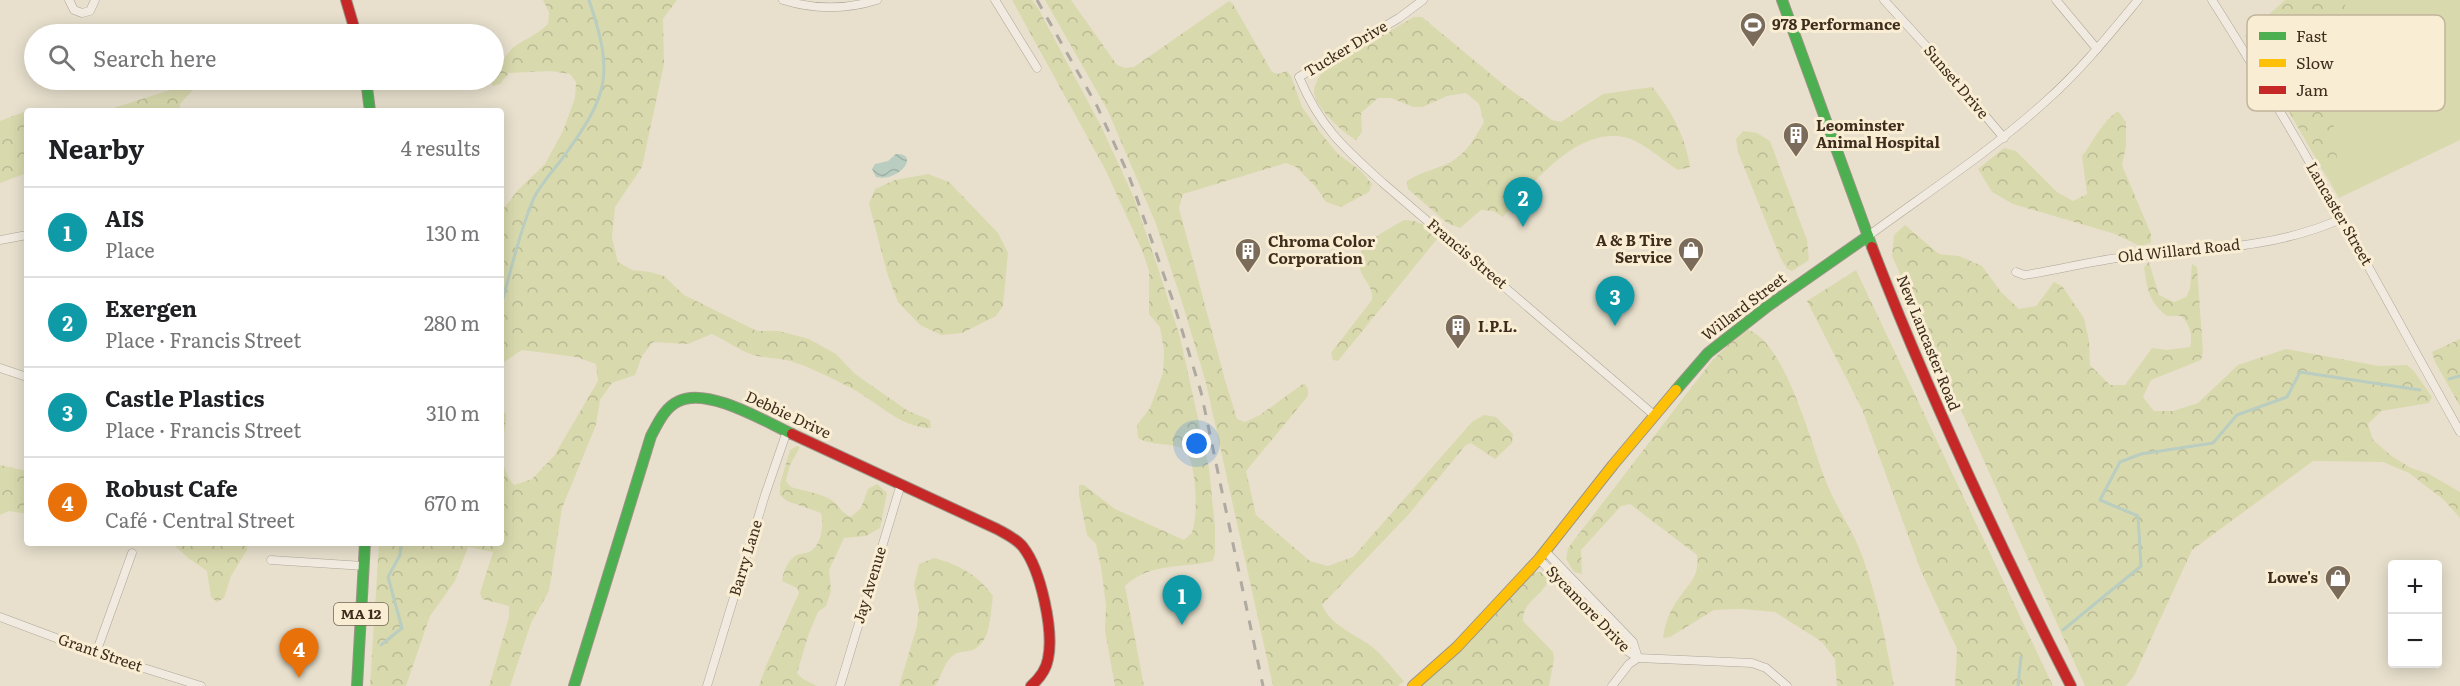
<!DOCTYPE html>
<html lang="en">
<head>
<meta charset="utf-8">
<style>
	:root { --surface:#fff; --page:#f6f6f6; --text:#202124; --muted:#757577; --line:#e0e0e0; --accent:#d93025 }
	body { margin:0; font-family:Literata,serif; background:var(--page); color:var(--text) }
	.controls { position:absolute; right:18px; bottom:18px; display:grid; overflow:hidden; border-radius:6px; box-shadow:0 3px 15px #0003 }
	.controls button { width:54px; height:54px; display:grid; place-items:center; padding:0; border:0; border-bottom:2px solid var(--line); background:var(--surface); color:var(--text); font:30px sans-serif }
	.you { position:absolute; left:1197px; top:444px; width:21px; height:21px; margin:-15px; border:4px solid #fff; border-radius:50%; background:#1a73e8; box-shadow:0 0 0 9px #1a73e833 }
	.badge { display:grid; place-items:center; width:39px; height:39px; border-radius:50%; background:var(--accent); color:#fff; font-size:20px; font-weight:700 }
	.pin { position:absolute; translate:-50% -50px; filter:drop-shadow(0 2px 3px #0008) }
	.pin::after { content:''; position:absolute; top:32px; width:21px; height:18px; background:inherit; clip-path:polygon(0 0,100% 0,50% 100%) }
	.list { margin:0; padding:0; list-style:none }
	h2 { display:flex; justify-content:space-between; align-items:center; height:78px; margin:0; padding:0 24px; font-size:26px }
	h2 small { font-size:20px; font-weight:400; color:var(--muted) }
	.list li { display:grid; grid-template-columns:39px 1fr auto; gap:18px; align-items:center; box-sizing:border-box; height:90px; padding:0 24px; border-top:2px solid var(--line) }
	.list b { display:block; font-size:22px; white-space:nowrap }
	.list p { margin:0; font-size:20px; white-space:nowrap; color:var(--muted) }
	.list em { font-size:20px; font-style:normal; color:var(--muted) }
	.icon { flex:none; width:33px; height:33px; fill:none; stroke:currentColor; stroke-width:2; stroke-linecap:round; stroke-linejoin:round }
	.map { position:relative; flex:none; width:2460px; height:686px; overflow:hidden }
	.search { position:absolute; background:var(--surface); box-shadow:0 3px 15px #0003; left:24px; top:24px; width:480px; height:66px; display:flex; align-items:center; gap:15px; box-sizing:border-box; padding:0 21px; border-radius:33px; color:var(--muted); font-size:22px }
	.panel { position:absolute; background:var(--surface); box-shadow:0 3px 15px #0003; left:24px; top:108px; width:480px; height:438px; border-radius:6px }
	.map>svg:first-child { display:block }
	.green { fill:#d9d9ae }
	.forest { fill:url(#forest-crowns) }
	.water { fill:url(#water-waves) }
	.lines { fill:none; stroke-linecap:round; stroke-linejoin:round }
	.stream { stroke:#b9cdc0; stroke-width:3 }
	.street-casing { stroke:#ada597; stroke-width:9 }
	.fast-casing { stroke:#9d9486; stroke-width:12 }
	.slow-casing { stroke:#9d9486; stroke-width:12 }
	.jam-casing { stroke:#9d9486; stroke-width:12 }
	.street { stroke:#f0eae0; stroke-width:8 }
	.fast { stroke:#4caf50; stroke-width:10 }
	.slow { stroke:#ffc107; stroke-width:10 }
	.jam { stroke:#c62828; stroke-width:10 }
	.rail { stroke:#afaaa1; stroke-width:3; stroke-dasharray:10 10; stroke-linecap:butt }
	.labels { text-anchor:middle; stroke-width:6; stroke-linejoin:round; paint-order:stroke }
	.shield { fill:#f9eed3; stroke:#766654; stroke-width:1.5 }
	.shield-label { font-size:14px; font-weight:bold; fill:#3e2c1d }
	.poi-label { font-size:15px; font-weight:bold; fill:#3e2c1d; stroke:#f9eed3; text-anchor:start }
	.street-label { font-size:15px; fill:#3e2c1d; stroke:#f9eed3 }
	.key { fill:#f9eed3; stroke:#c1b49c; stroke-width:1.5 }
	.key-label { font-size:16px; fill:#3e2c1d }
</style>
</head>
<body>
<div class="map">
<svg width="2460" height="686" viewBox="0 0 2460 686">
	<defs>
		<pattern id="forest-crowns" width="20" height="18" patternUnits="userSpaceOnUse" patternTransform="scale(1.5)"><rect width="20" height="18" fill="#d9d9ae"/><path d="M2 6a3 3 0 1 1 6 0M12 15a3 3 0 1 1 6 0" fill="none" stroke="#bbba95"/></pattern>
		<pattern id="water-waves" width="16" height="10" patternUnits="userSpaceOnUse" patternTransform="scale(1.5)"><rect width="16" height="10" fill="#b9cdc0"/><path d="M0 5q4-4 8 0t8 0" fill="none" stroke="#a0b0a5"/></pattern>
	</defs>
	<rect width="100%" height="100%" fill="#e8e0cd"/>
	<path class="green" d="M2286,0H2460V140L2339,198L2245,36Z"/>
	<g class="forest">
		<path d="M543,0H677L663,19L664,64L642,167L615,207L612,238L618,262L632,270L650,272L664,276L684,295L757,331H779L809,339L836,354L855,374L891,399L908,411L930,420L931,428C899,428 876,400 849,387C831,378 810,367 790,361C778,358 765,358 753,355C739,350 725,340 712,334L688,344L653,342L642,356L635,375L612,383L600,400L596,425L562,508L549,591L531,623L510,686H489L509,617V606L482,599L480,593L493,552L468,547L455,581L430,616L406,686H370L379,543H501V410L506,414C505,441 495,462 514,485L532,479L554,456L598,381L596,364L576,357L522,350L501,364V212L518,190L545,164L563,131L575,98L576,82L570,74L551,71L509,73L500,84L492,86C492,78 506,52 515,46C527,38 536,35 548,24L549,12Z"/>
		<path d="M1012,0H1032L1038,8L1101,126L1134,198L1158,268L1180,337L1209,468L1215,527V553L1213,561C1179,569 1151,562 1125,586L1144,686H1115L1105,631L1106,605L1101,567L1096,544L1087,535L1079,495V485H1084L1115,509L1184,540C1184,540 1190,534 1191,534C1199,521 1197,456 1183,449C1171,442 1154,447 1138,438L1137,425L1150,408L1163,373L1164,350L1160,327L1149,314V271L1142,250L1105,169Z"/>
		<path d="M1045,0H1071L1117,65L1125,68L1134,67L1229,1L1233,4L1272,72L1278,74L1287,71L1291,76L1302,107L1319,131L1338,154L1361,171L1372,184L1369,192L1341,207L1326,202L1316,187L1296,167L1286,163L1183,194L1179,208L1225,380L1237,419L1245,422L1260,415L1304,383L1308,389V396L1246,471L1256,515L1310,561L1328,566L1353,557L1472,422L1484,415L1496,417L1513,434L1512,443L1495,459L1471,443L1465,446L1409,514L1322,605C1332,629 1363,636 1379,653C1388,662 1395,672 1404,681L1398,686H1273L1206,383L1182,302L1156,224L1108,111Z"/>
		<path d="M2285,0H2346L2332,74L2331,102L2337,158L2333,166L2324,172L2245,36Z"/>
		<path d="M1414,17H1422L1504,85L1552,120L1561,122L1603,94L1652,87C1671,109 1686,138 1690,167L1678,170C1664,161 1642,142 1628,138C1578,124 1532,184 1503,217L1493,211L1481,210L1460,228L1447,223L1408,189L1407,181C1423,171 1436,169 1451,162C1466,154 1476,136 1484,122L1479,104L1466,93L1447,96L1423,107H1413L1391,98H1378L1361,113L1362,132L1356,140C1343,133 1313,106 1314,90C1315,82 1321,74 1325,68Z"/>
		<path d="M202,80L180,104V111H104Z"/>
		<path d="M26,111L27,173L0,183V121Z"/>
		<path d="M2118,111L2126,122V146L2122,165L2151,234V243L2140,246L2115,234L2013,204L1992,192L1978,169L2004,148L2016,151L2057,192L2073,201L2087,194L2082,156C2094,141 2102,121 2118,111Z"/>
		<path d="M1743,131L1757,133L1770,141L1807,240L1809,260L1792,271L1787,269L1780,257L1738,152L1736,139Z"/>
		<path d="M928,174L949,182L998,233L1008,253L1003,306L996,316L962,333L941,335L920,325L898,302L888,276L869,204L875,189L895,180Z"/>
		<path d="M1404,220C1420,220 1427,227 1437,239L1338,361L1333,360L1331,353L1334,349L1372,300C1373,291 1369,285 1364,278C1346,248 1382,233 1404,220Z"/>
		<path d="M1905,225L1939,254L1959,256L1982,266L2001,292L2019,309L2036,306L2054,282L2062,286L2084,318L2089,341L2090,365L2110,385H2125L2152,348L2167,350L2190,347C2193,335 2190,324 2181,316H2167C2149,302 2147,289 2144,267L2149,262L2159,295L2174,302L2186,297L2190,289L2192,264L2197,267L2203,352L2201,360L2151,380L2143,397L2154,411H2173L2198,403L2238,365L2286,349L2379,366L2407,365L2414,371L2432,397L2429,403L2381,411L2368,424L2373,440L2393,457L2411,468L2429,474L2460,492V518L2444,500L2409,473L2383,462L2313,461L2192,550L2134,676L2126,686H2085L1892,256L1894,235Z"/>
		<path d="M1856,270L2053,686H1955L1957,649L1921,571L1862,409L1807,301Z"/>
		<path d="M1748,330C1786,342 1812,448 1827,484C1837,509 1854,532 1863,558C1878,600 1886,642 1894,686H1837L1835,659L1822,642L1775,612L1741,609L1714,610L1670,637L1663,638C1665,623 1670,610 1679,598C1691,581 1699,577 1697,555L1630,504L1621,506L1581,550L1582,574L1574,572L1566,559L1568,548L1711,362L1735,338Z"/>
		<path d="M2460,339V406L2435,362L2432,352Z"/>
		<path d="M797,446L800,447L790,465L786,481L791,487C804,491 821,493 833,501C840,506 840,512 851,517L861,508L868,489L877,484L887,493L880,528L866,536L844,538L829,570L831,591L826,606L818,612L809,633L797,673L803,679L817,686H759L766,666L799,593L797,588L782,581C783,573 787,561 795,556C799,553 805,554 809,552C822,546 824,524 821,513L787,501L780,495V484L790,450Z"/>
		<path d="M0,465L27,471V514L9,511L0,515Z"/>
		<path d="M172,543H247V550L231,576L224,598L217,602L211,597L207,571L188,558Z"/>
		<path d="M934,558C959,565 977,574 993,596C990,613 992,641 973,650C967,652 960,651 955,654C944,661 942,676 935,686H899L917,626L919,609L914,585L919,564Z"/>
		<path d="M1540,572L1549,578C1545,595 1522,601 1523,621L1553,652L1554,659L1549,686H1422L1534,573Z"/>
	</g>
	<path class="water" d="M896,154C921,153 899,183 876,177L872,169L875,164L888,161Z"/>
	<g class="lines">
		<g class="stream">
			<path d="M501,305C511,271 519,233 533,200C539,186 552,172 562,159C608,95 615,77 589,0"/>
			<path d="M2449,379L2460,376"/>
			<path d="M2063,630L2141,566L2138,516L2100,500L2120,462L2141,454L2213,443L2237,415L2287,397L2300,372L2420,390"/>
			<path d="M381,645L402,628L388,577L400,555L401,543"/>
			<path d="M2018,686L2021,657"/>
		</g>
		<g class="street-casing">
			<g id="street">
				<path d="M69,0L74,10L82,13L90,11L95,0"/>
				<path d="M783,0C815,10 845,10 877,0"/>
				<path d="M995,0L1037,68"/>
				<path d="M1423,0L1399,18L1299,77C1320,127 1344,148 1383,183L1654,415"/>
				<path d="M1884,0L1927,47L2004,138"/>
				<path d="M2056,0L2097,49"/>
				<path d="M2212,0C2301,140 2379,287 2460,432"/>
				<path d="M1868,236C1928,192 1991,151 2046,101C2080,71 2109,35 2138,0"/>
				<path d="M0,240L27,235"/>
				<path d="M2016,272L2024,275C2055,271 2086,262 2118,258C2193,249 2272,250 2341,219"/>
				<path d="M0,368L27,377"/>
				<path d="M1545,551L1633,642L1638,658"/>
				<path d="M1539,559L1624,649L1638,658L1752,663L1766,668L1787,686"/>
				<path d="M271,560L364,566"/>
				<path d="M0,617L96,653L201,686"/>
				<path d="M96,653L132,553"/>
				<path d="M707,686L765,495L787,431"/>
				<path d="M840,686L901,484"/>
				<path d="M1612,686L1629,664L1638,658"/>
			</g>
		</g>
		<g class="fast-casing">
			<g id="fast">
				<path d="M1782,0L1872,247"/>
				<path d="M366,80L370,111"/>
				<path d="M1676,390L1708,353L1768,306L1868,236"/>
				<path d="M357,686L365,543"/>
				<path d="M574,686L651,436C658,423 665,407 679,401C708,387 764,421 792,434"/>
			</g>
		</g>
		<g class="slow-casing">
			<path id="slow" d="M1413,686L1457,647L1539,559L1613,465L1676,390"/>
		</g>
		<g class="jam-casing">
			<g id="jam">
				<path d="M346,0L356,34"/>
				<path d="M1872,247C1930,398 1998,543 2071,686"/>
				<path d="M792,434L997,529C1006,534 1017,539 1023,547C1041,570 1054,631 1048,659C1046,670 1039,679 1031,686"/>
			</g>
		</g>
		<use href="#street" class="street"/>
		<use href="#fast" class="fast"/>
		<use href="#slow" class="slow"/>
		<use href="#jam" class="jam"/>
		<path class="rail" d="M1037,0L1097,106L1129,176L1173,301L1201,392L1263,686"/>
	</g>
	<defs>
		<g id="stadium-pin" transform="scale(1.35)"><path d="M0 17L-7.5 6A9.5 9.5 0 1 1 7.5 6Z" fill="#7a6b5b" stroke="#f9eed3"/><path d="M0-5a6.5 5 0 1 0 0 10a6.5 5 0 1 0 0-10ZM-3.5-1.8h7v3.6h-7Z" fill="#fff"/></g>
		<g id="building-pin" transform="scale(1.35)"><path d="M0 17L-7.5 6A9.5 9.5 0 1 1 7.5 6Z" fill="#7a6b5b" stroke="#f9eed3"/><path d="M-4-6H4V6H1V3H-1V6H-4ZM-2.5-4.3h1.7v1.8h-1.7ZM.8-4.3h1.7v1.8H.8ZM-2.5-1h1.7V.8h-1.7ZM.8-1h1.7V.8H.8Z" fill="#fff"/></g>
		<g id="shop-pin" transform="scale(1.35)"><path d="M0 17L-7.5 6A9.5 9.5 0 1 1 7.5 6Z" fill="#7a6b5b" stroke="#f9eed3"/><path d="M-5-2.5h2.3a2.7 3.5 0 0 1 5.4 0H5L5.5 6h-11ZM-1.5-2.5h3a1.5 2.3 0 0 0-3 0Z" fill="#fff"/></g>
	</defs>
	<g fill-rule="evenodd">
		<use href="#stadium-pin" x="1753" y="25"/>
		<use href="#building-pin" x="1796" y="135"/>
		<use href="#shop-pin" x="1691" y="250"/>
		<use href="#building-pin" x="1248" y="251"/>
		<use href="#building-pin" x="1458" y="327"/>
		<use href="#shop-pin" x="2338" y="578"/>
	</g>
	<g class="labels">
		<rect class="shield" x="334" y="603" width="54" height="22" rx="4.5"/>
		<g class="shield-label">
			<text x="361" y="619">MA 12</text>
		</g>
		<g class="poi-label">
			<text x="1772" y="30">978 Performance</text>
			<text x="1816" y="131">Leominster<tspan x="1816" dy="17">Animal Hospital</tspan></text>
			<text x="1672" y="246" text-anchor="end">A &amp; B Tire<tspan x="1672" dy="17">Service</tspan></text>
			<text x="1268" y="247">Chroma Color<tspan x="1268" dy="17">Corporation</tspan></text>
			<text x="1478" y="332">I.P.L.</text>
			<text x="2318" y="583" text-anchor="end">Lowe's</text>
		</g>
		<g class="street-label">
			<text transform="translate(1346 49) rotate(-31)" y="5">Tucker Drive</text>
			<text transform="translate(1956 82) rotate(50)" y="5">Sunset Drive</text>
			<text transform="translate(2339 214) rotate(60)" y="5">Lancaster Street</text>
			<text transform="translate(2179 251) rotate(-6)" y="5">Old Willard Road</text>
			<text transform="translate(1467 254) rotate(40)" y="5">Francis Street</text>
			<text transform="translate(1744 307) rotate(-37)" y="5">Willard Street</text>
			<text transform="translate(1928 343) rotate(68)" y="5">New Lancaster Road</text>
			<text transform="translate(788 415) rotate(25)" y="5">Debbie Drive</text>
			<text transform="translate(746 558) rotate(-73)" y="5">Barry Lane</text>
			<text transform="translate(870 585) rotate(-73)" y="5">Jay Avenue</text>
			<text transform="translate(1588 609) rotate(46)" y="5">Sycamore Drive</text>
			<text transform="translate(100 653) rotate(19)" y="5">Grant Street</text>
		</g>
	</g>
	<rect x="2247" y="15" width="198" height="96" rx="9" class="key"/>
	<rect x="2259" y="32" width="27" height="8" fill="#4caf50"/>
	<rect x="2259" y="59" width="27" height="8" fill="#ffc107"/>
	<rect x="2259" y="86" width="27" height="8" fill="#c62828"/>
	<g class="key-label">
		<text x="2296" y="42">Fast</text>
		<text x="2296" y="69">Slow</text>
		<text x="2296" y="96">Jam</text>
	</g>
</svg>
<div class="controls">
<button>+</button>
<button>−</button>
</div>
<div class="you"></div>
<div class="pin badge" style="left:1182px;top:625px;background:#0f9aa8">1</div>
<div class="pin badge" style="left:1523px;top:227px;background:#0f9aa8">2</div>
<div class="pin badge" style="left:1615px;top:326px;background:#0f9aa8">3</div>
<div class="pin badge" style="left:299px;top:678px;background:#e8710a">4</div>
<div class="search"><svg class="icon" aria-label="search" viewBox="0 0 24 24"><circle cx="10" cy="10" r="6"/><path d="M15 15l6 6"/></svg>Search here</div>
<section class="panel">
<h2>Nearby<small>4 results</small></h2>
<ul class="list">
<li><span class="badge" style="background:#0f9aa8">1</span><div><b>AIS</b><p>Place</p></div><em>130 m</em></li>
<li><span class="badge" style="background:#0f9aa8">2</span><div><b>Exergen</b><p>Place · Francis Street</p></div><em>280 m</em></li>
<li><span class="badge" style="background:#0f9aa8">3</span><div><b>Castle Plastics</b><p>Place · Francis Street</p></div><em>310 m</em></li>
<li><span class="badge" style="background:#e8710a">4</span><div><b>Robust Cafe</b><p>Café · Central Street</p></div><em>670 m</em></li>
</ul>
</section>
</div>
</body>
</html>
